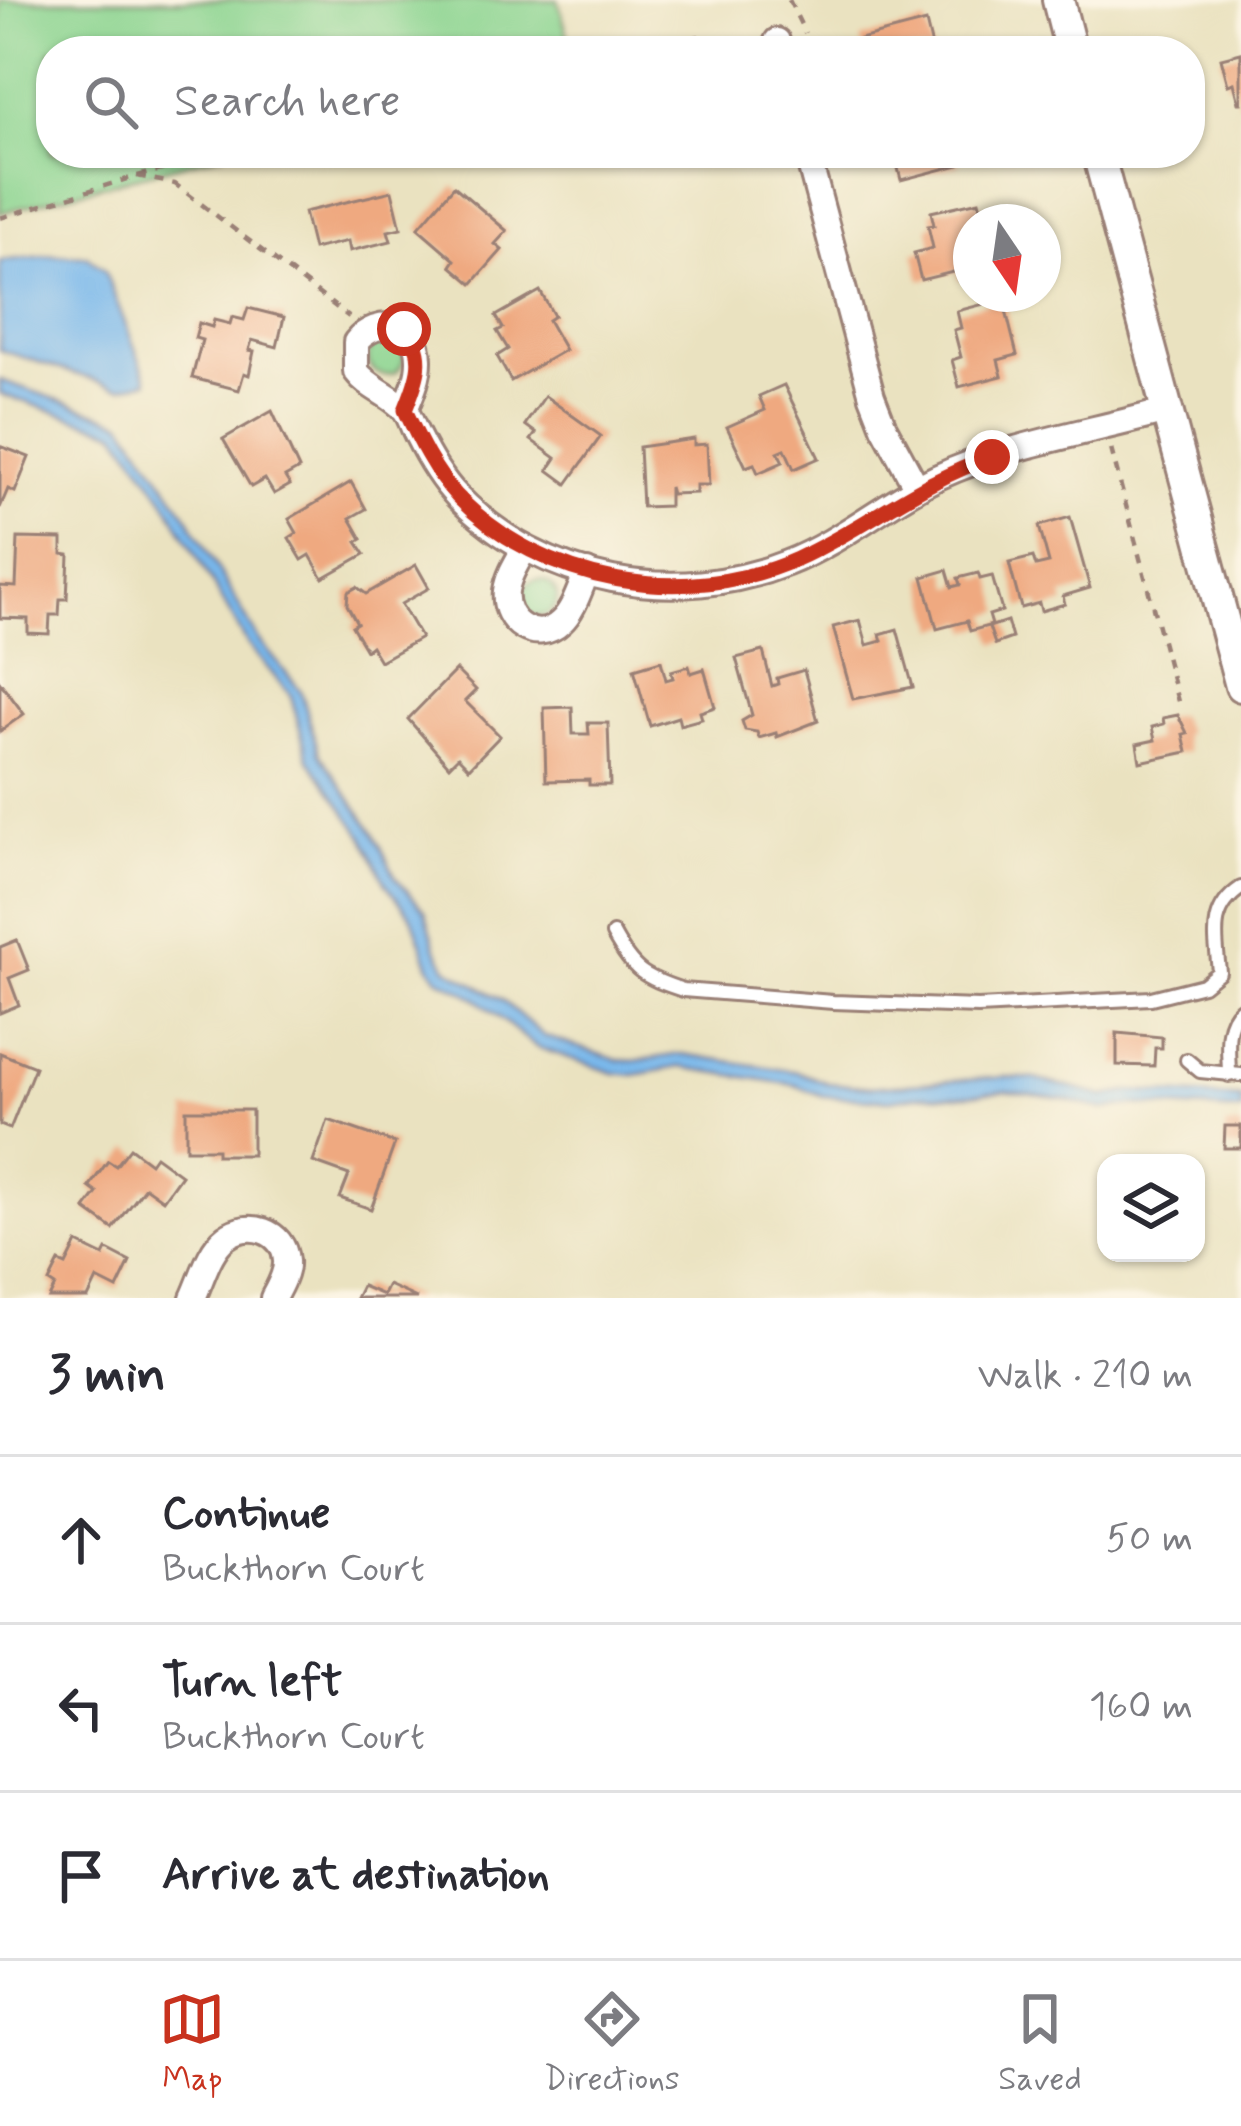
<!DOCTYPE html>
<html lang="en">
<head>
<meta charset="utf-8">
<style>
	:root { --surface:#fff; --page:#f2f2f3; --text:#2b2b33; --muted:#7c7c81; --line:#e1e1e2; --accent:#c8321e }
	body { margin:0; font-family:Mynerve,sans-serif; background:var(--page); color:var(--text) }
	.controls { position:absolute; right:36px; bottom:36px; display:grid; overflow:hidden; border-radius:24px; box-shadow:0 3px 9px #0004 }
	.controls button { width:108px; height:108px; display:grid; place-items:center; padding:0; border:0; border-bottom:3px solid var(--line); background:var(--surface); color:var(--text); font:60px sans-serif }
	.compass { position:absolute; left:953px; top:204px; width:108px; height:108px; border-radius:50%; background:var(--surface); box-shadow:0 3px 9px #0004; rotate:167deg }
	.stop { position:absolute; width:36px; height:36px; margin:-27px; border:9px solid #c8321e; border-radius:50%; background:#fff }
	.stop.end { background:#c8321e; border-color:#fff; box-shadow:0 3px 12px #0008 }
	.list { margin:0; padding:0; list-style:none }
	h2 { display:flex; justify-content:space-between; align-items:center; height:156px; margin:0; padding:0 48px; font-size:51px }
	h2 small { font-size:39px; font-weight:400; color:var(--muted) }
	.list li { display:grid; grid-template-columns:78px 1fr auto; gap:36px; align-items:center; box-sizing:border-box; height:168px; padding:0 48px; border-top:3px solid var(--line) }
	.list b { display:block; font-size:45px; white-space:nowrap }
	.list p { margin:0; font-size:39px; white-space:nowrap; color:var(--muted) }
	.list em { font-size:39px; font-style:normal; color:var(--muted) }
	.icon { flex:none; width:66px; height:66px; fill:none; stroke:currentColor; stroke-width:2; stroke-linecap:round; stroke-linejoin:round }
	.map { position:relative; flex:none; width:1241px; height:1298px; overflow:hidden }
	.search { position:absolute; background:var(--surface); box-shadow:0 3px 9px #0004; left:36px; right:36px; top:36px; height:132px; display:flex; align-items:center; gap:30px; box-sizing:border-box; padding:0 42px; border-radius:48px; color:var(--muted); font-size:45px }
	.sheet { height:660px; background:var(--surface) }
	nav { display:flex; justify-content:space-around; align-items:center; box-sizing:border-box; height:168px; border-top:3px solid var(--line); background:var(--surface); font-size:33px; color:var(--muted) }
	nav a { display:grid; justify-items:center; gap:6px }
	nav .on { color:var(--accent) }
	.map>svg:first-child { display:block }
	.green { fill:#8bd490; stroke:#6a7a5e; stroke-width:3 }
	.water { fill:#78b7eb; stroke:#616b8b; stroke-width:3 }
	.building { fill:#efa980 }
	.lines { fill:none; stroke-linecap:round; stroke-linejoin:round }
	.service-casing { stroke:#9a8076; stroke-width:18 }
	.minor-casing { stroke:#9a8076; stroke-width:30 }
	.tertiary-casing { stroke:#9a8076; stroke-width:36 }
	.path { stroke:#9a8076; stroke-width:4.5; stroke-dasharray:9 9; stroke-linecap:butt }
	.service { stroke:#fff; stroke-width:12 }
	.minor { stroke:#fff; stroke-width:24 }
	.tertiary { stroke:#fff; stroke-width:30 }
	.route { stroke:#c8321e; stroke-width:15 }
</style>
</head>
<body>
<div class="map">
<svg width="1241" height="1298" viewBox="0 0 1241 1298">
	<rect width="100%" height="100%" fill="#fcf5e5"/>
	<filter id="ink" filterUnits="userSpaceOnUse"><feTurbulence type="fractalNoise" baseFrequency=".00833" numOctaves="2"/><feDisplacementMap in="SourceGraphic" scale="24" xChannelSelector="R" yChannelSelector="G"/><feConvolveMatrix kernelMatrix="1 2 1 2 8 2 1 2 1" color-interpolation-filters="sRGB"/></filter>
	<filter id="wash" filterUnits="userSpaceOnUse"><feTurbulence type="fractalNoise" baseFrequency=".004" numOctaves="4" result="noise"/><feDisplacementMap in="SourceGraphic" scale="48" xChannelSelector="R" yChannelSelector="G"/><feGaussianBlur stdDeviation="2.7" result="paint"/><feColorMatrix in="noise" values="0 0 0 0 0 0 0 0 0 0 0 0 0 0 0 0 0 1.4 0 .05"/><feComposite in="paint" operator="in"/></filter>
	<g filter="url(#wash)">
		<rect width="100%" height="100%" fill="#eae2c0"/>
		<g class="green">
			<path d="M0,0H558L572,51H51V153H225L0,213Z"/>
			<circle cx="386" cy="357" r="18"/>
			<circle cx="539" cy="598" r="18"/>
		</g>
		<g class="water">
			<path d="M53,255L87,256L104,270L148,381L119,388L0,350V261Z"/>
			<path d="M0,380L123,422L188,517L258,639L301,691L319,753L374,833L396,878L425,911L436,948L447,968L502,1000L544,1036L617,1060L634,1061L682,1054L799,1072L827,1083L871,1087L1005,1077L1035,1079L1104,1096L1132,1091L1241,1098V1111L1133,1105L1104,1110L1063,1099L1006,1091L958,1096L923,1095L890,1100L823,1096L795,1085L680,1067L634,1075L614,1073L536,1047L475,998L438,978L430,967L412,917L386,884L364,838L308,758L291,696L248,645L164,499L117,432L0,394Z"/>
		</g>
		<g id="blocks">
			<g class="building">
				<path d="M926,22L933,51H864L860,39Z"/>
				<path d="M1241,53V103H1239L1234,83L1228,85L1221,58Z"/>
				<path d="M905,153H956L959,165L901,180L895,156Z"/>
				<path d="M454,186L507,231L495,244L502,250L472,284L451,266L455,260L418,228Z"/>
				<path d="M392,191L401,228L388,231L391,241L350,251L348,241L313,249L304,212Z"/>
				<path d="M979,201L984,222H971V277L959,280L957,271L921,280L914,253L933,248L928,226L934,225L931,212Z"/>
				<path d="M540,291L554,316L548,320L565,350L511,381L497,356L508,349L497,331L503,328L496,316Z"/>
				<path d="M1003,299L1017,355L998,360L1002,376L959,387L952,360L961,357L954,330L961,328L957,311Z"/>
				<path d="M248,308L284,317L277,347L252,340L249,350L254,351L249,375L244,373L239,390L192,378L202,340L195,338L199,323L212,327L214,320L230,324L232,317L244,320Z"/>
				<path d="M784,385L819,458L794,469L785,449L778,452L783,462L758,473L754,464L746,467L727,427L765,410L759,396Z"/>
				<path d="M545,396L601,436L567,484L548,470L556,458L531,440L536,433L525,425Z"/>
				<path d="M272,411L299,469L285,477L290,485L274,494L265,479L251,487L223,439Z"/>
				<path d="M694,439V445L707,444L709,485H696V493L671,494L669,487V506L642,507L639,447Z"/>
				<path d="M0,446L29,457L15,492L8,489L0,508Z"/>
				<path d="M351,482L366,509L350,518L362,539L357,542L365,554L323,578L310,555L302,560L289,538L297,533L289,519Z"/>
				<path d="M1070,517L1090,588L1063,596L1065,604L1041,611L1039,603L1021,608L1009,563L1033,557L1036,566L1049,563L1039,526Z"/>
				<path d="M18,538L62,539V554L69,555L67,599H60L59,615H50L49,634L28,633V619L0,618V586L16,587Z"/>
				<path d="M416,565L429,588L401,604L421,638L380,661L371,646L366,650L352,626L357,623L347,605L348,592L357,587L366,594Z"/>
				<path d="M947,570L952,587L960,585L958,578L978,573L980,579L992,576L1002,611L989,615L992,625L970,631L967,621L937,629L923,577Z"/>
				<path d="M860,620L867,645L882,641L880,634L897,629L913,687L853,699L833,627Z"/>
				<path d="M1007,621L1012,638L995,644L989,627Z"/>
				<path d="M763,651L772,686L778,684L777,678L804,670L818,721L777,737L776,733L759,738L757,732L745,730L742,721L752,715L736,658Z"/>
				<path d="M661,661L666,680L673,678L671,671L689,666L691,673L704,669L715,707L700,712L702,719L680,725L678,717L650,726L634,669Z"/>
				<path d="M456,670L476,690L465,701L500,736L469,768L458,757L449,766L408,719Z"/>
				<path d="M0,682L24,714L0,731Z"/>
				<path d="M572,707L573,734H589L588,723H608L610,785H589V780L546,781L544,708Z"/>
				<path d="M1178,715L1187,733L1183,734L1187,752L1140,762L1137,744L1155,740L1152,727L1164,724L1163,718Z"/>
				<path d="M17,940L29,970L9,978L19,1005L0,1013V947Z"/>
				<path d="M1117,1033L1162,1037V1048H1155L1154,1066L1117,1065Z"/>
				<path d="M0,1053L35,1067L10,1129L0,1125Z"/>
				<path d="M186,1110H252V1155H217V1149H186Z"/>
				<path d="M328,1120L395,1143L371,1209L340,1198L349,1175L313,1162Z"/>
				<path d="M1225,1126H1241V1148H1224Z"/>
				<path d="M130,1148L150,1163L155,1156L181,1175L163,1200L145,1187L113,1229L85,1209L97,1193L89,1187L108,1161L116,1166Z"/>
				<path d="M77,1243L104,1256L107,1250L130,1262L117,1289L97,1279L88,1298H49L55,1286L49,1282L59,1262L66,1265Z"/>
				<path d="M388,1285L417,1298H356L362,1286L383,1295Z"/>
			</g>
		</g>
	</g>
	<g filter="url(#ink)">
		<use href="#blocks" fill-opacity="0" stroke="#9a8076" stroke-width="3"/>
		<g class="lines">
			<g class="service-casing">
				<g id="service">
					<path d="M613,934C633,971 643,977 683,990L833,1002L978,1007L1151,998L1203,985L1219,972C1216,937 1208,910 1241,888"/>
					<path d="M1187,1060L1200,1071L1241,1075"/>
					<path d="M1229,1075C1229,1053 1223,1024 1241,1009"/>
				</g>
			</g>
			<g class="minor-casing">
				<g id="minor">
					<path d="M777,41L779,51"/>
					<path d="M807,153L872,396L884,427L917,488"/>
					<path d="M405,410C411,395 419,378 419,361C420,321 377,316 356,342V371C369,389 391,394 405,410C410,417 413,428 417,435C428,457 440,478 457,496C542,584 676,607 787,563C841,542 886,502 938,477C1009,444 1092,432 1166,411"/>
					<path d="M525,548C517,562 508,576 506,591C502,623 537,645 561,622C574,610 580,588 587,572"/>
					<path d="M193,1298C202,1279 209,1250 226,1237C248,1220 284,1230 286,1261C287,1273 279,1287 273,1298"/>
				</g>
			</g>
			<g class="tertiary-casing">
				<g id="tertiary">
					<path d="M1058,0L1071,51"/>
					<path d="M1098,153L1241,686"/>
				</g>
			</g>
			<g class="path">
				<path d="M789,0L805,33"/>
				<path d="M638,51L700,36L713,51"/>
				<path d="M137,176L175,184L349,317"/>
				<path d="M0,218L137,176L229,153"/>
				<path d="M1111,449L1180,709"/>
			</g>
			<use href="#service" class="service"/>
			<use href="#minor" class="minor"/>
			<use href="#tertiary" class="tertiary"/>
		</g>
	</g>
	<g class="lines" filter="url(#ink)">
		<path class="route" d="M404,329C430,352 416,383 405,410C419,440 434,471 457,496C543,585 685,609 797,559C867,527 916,483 992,457"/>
	</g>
</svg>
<div class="controls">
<button><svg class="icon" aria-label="layers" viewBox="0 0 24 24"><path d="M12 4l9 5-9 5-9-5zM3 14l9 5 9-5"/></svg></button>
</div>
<svg class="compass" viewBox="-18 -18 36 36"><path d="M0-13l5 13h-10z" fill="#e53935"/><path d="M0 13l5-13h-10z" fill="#7c7c81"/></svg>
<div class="stop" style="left:404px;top:329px"></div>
<div class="stop end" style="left:992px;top:457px"></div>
<div class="search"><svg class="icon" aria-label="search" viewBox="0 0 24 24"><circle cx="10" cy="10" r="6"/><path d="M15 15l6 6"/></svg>Search here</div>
</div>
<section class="sheet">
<h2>3 min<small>Walk · 210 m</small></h2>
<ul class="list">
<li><svg class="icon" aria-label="ahead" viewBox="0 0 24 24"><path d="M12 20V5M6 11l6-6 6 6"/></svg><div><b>Continue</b><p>Buckthorn Court</p></div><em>50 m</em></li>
<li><svg class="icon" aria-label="left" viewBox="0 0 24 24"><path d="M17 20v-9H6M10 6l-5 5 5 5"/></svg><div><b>Turn left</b><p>Buckthorn Court</p></div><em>160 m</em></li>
<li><svg class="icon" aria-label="arrive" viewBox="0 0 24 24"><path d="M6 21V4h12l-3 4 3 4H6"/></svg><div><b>Arrive at destination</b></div></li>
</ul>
</section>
<nav>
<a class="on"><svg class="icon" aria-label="map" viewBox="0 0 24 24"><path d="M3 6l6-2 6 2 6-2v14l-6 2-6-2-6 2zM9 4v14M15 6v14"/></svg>Map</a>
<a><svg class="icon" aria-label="directions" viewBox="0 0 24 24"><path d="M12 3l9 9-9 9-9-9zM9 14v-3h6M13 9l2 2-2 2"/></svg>Directions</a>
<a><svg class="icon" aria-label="saved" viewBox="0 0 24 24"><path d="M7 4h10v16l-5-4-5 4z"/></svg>Saved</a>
</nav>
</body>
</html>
